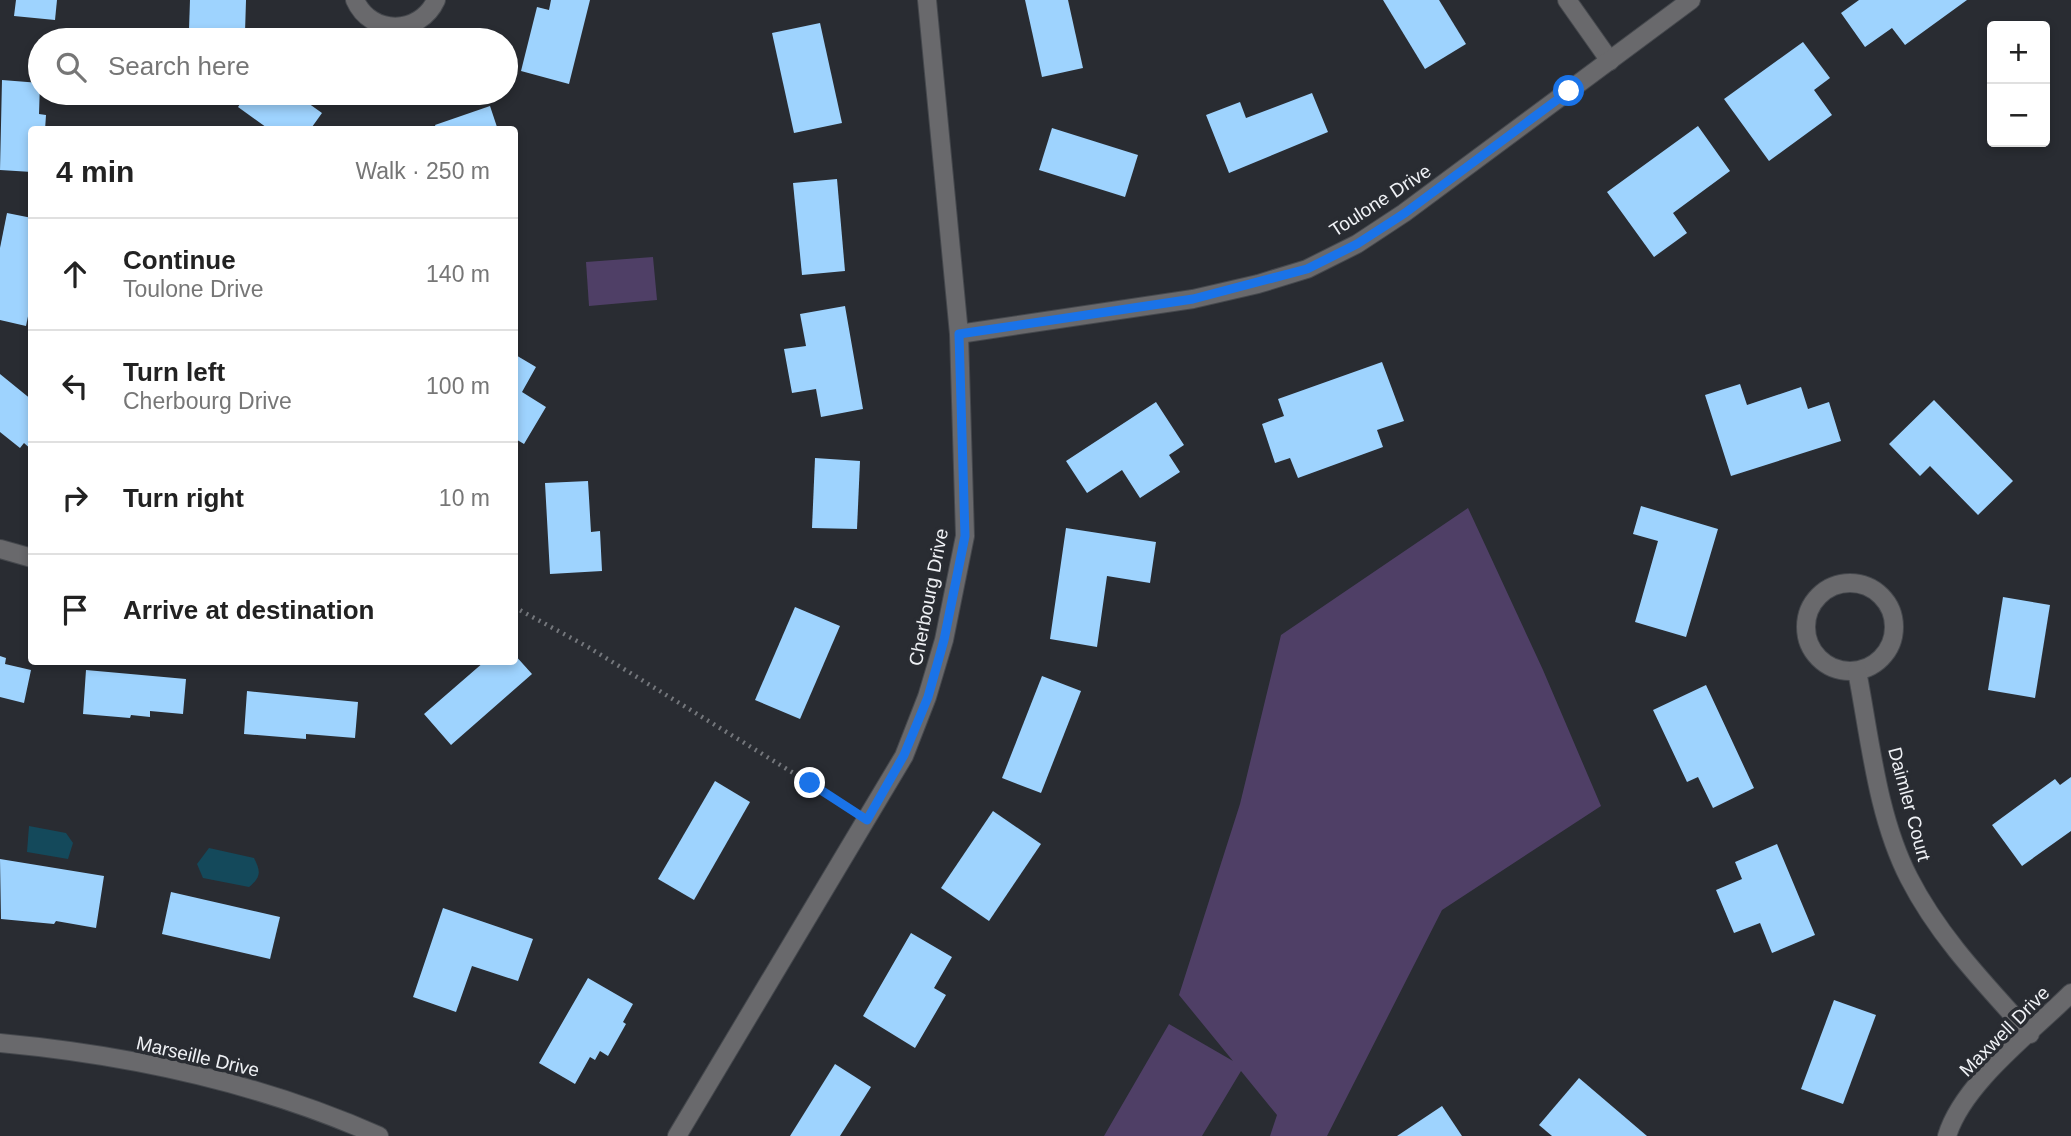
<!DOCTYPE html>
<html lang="en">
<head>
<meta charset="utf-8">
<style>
	:root { --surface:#fff; --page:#f6f6f6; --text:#222; --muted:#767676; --line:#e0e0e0 }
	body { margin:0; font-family:Arial,sans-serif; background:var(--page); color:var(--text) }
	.controls { position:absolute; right:21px; top:21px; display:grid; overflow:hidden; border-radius:7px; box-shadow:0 4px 10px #0003 }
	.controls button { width:63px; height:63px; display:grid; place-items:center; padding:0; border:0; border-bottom:2px solid var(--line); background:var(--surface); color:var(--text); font:35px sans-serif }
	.stop { position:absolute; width:21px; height:21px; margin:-16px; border:5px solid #1a73e8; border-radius:50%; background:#fff }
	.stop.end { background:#1a73e8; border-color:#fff; box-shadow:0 2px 7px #0008 }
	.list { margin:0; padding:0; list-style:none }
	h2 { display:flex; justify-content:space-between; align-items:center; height:91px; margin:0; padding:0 28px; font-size:30px }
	h2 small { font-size:23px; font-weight:400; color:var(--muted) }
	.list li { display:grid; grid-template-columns:46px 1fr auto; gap:21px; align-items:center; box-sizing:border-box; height:112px; padding:0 28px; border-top:2px solid var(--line) }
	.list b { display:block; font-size:26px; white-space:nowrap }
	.list p { margin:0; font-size:23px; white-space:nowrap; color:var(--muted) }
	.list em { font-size:23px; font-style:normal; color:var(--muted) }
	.icon { flex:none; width:38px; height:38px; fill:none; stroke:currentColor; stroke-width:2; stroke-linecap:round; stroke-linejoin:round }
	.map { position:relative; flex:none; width:2071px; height:1136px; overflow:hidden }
	.search { position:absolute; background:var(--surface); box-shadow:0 4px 10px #0003; left:28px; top:28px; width:490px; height:77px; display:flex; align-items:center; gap:18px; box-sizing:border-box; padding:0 24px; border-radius:38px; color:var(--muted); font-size:26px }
	.panel { position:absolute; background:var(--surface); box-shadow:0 4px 10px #0003; left:28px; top:126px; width:490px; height:539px; border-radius:7px }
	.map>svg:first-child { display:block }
	.green { fill:#4f3f66 }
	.water { fill:#14495b }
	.building { fill:#9ed3fe }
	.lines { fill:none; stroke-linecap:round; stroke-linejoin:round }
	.street-casing { stroke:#45484d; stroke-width:20 }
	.path { stroke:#74777c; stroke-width:4.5; stroke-dasharray:2 5; stroke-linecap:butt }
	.street { stroke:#69696c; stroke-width:18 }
	.route { stroke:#1a73e8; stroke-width:9 }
	.labels { text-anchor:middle; stroke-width:7; stroke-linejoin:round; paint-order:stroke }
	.street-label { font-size:19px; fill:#eff1f5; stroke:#292c32 }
</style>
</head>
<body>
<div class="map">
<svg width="2071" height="1136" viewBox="0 0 2071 1136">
	<rect width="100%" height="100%" fill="#292c32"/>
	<g class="green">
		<path d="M653,257L657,300L589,306L586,262Z"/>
		<path d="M1468,508L1543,670L1601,806L1442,910L1327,1136H1270L1277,1115L1241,1071L1202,1136H1104L1169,1024L1233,1061L1179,995L1240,804L1281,635Z"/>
	</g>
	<g class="water">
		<path d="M29,826L66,833L73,843L68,859L27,852Z"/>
		<path d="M209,848L254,858C261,872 261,877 249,887L203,878L197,864Z"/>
	</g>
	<g class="building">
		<path d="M16,0H57L55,20L14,16Z"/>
		<path d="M190,0H246L245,33L189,30Z"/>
		<path d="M551,0H590L569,84L521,71L537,7L549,10Z"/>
		<path d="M1025,0H1068L1083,68L1042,77Z"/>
		<path d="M1383,0H1439L1466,44L1425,69Z"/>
		<path d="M1859,0H1967L1905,45L1892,28L1865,47L1841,13Z"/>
		<path d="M820,23L842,123L794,133L772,33Z"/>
		<path d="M1803,42L1830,78L1814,90L1832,115L1769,161L1724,99Z"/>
		<path d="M2,80L40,83L39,114L46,115L45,130H32V172L0,170Z"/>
		<path d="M248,93H294L322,113L312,127L315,130H270L238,107Z"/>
		<path d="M1312,93L1328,132L1229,173L1206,115L1240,102L1246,118Z"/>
		<path d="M490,106L498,130H437L435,125Z"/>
		<path d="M1698,126L1730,171L1673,213L1687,233L1654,257L1607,192Z"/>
		<path d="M1052,128L1138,155L1125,197L1039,170Z"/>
		<path d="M837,179L845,271L802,275L793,183Z"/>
		<path d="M7,213L32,218V297L26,326L0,320V248Z"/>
		<path d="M845,306L863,409L821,417L816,389L792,393L784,349L806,346L800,314Z"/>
		<path d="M514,354L536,367L522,392L546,407L524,444L514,438Z"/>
		<path d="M1382,362L1404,421L1377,430L1383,447L1298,478L1290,458L1275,463L1262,424L1284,416L1278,399Z"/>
		<path d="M0,374L32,400V450L24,443L20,448L0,432Z"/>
		<path d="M1740,384L1747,405L1801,387L1808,409L1829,402L1841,441L1731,476L1705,395Z"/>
		<path d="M1934,400L2013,481L1978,515L1930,466L1920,476L1889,444Z"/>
		<path d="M1156,402L1184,445L1169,455L1180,472L1140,498L1122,470L1087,493L1066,461Z"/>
		<path d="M815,458L860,461L857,529L812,528Z"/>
		<path d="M588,481L591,532L600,531L602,571L550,574L545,483Z"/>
		<path d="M1641,506L1718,529L1686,637L1635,622L1658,541L1633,534Z"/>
		<path d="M1066,528L1156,542L1150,583L1107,576L1097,647L1050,639Z"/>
		<path d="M2003,597L2050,605L2035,698L1988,690Z"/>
		<path d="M795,607L840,626L800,719L755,700Z"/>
		<path d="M514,654L532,674L451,745L424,714L484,662L488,665L491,662H514Z"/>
		<path d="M0,656L6,658L5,664L31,670L24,703L0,697Z"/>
		<path d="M86,670L186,679L183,714L150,711V717L131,715L130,718L83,714Z"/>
		<path d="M1042,676L1081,691L1041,793L1002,778Z"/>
		<path d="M1706,685L1754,788L1713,808L1698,777L1687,782L1653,710Z"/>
		<path d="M247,691L358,702L355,738L306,734V739L244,734Z"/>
		<path d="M2071,777V831L2022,866L1992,825L2055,779L2060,785Z"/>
		<path d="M715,781L750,802L694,900L658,879Z"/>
		<path d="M993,811L1041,844L989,921L941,888Z"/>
		<path d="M1777,844L1815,935L1772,953L1760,923L1734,933L1716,890L1742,879L1735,862Z"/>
		<path d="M0,859L104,876L96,928L56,921L54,924L1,919Z"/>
		<path d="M171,892L280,917L270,959L162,934Z"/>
		<path d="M443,908L533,939L518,981L472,966L456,1012L413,997Z"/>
		<path d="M911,933L952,957L934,988L946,995L915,1048L863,1016Z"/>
		<path d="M588,978L633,1004L623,1022L626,1024L608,1056L600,1051L595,1060L590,1057L575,1084L539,1063Z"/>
		<path d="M1834,1000L1876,1015L1843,1104L1801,1089Z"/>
		<path d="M835,1064L871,1087L840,1136H790Z"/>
		<path d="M1579,1078L1647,1136H1552L1539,1125Z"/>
		<path d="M1442,1106L1462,1136H1397Z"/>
	</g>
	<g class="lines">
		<g class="street-casing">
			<g id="street">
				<path d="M355,0C371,36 420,35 436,0"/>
				<path d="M1567,0L1610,61"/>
				<path d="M959,334L1193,299L1258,284L1307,269L1357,244L1404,213L1691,0"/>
				<path d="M0,549L32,558"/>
				<circle cx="1850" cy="627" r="44"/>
				<path d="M1857,671C1870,738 1877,816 1909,878C1939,937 1986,985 2030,1034"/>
				<path d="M0,1043C129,1055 260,1083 379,1136"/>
				<path d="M677,1136L904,756L927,697L944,640L965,536L959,334L927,0"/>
				<path d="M1947,1136C1963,1083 2032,1032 2071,993"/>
			</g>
		</g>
		<path class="path" d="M514,607L588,647L847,806"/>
		<use href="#street" class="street"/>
	</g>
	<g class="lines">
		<path class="route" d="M810,783L867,820L904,755L928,697L944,640L965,536L959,334L1193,299L1307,269L1357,244L1405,213L1569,91"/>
	</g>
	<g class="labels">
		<g class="street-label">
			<text transform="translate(1380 200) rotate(-33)" y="7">Toulone Drive</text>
			<text transform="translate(928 597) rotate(-79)" y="7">Cherbourg Drive</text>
			<text transform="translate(1910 804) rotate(75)" y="7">Daimler Court</text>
			<text transform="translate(2004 1031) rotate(-45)" y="7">Maxwell Drive</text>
			<text transform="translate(198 1056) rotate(13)" y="7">Marseille Drive</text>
		</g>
	</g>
</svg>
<div class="controls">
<button>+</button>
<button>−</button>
</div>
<div class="stop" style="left:1569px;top:91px"></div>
<div class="stop end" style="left:810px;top:783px"></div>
<div class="search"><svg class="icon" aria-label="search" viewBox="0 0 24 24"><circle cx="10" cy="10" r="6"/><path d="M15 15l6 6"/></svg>Search here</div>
<section class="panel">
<h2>4 min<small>Walk · 250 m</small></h2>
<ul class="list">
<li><svg class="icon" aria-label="ahead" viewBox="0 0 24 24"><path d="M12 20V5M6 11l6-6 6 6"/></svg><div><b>Continue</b><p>Toulone Drive</p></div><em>140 m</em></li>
<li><svg class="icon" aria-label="left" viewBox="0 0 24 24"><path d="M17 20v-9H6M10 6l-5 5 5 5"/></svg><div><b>Turn left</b><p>Cherbourg Drive</p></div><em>100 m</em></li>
<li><svg class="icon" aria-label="right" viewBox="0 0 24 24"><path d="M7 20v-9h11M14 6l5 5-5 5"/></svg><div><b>Turn right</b></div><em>10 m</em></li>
<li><svg class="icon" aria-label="arrive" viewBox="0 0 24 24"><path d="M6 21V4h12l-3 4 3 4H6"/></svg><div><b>Arrive at destination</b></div></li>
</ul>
</section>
</div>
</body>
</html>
